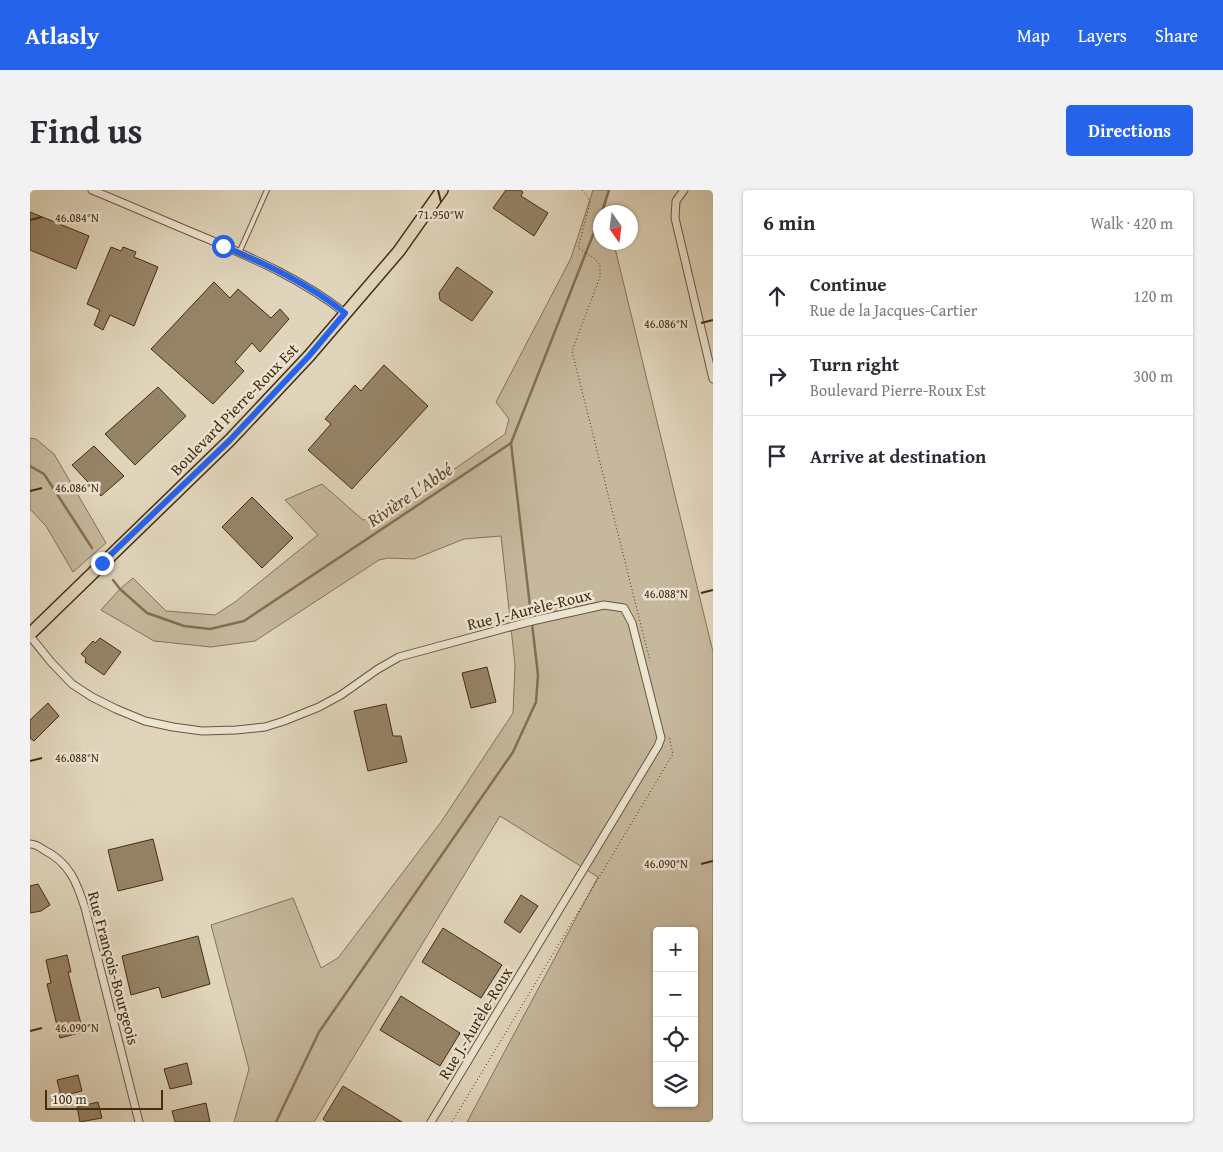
<!DOCTYPE html>
<html lang="en">
<head>
<meta charset="utf-8">
<style>
	:root { --surface:#fff; --page:#f2f2f3; --text:#2b2b33; --muted:#7c7c81; --line:#e1e1e2; --accent:#2563eb }
	body { margin:0; font-family:"Gentium Book Plus",serif; background:var(--page); color:var(--text) }
	.controls { position:absolute; right:15px; bottom:15px; display:grid; overflow:hidden; border-radius:5px; box-shadow:0 1px 4px #0004 }
	.controls button { width:45px; height:45px; display:grid; place-items:center; padding:0; border:0; border-bottom:1px solid var(--line); background:var(--surface); color:var(--text); font:25px sans-serif }
	.compass { position:absolute; left:563px; top:15px; width:45px; height:45px; border-radius:50%; background:var(--surface); box-shadow:0 1px 4px #0004; rotate:166deg }
	.scale { position:absolute; left:15px; bottom:12px; width:118px; box-sizing:border-box; padding-left:5px; border:2px solid #462c0d; border-top:0; font-size:14px; line-height:18px; white-space:nowrap; color:#462c0d; -webkit-text-stroke:4px #ebe4d3; paint-order:stroke }
	.stop { position:absolute; width:15px; height:15px; margin:-11px; border:4px solid #2563eb; border-radius:50%; background:#fff }
	.stop.end { background:#2563eb; border-color:#fff; box-shadow:0 1px 5px #0008 }
	.list { margin:0; padding:0; list-style:none }
	h2 { display:flex; justify-content:space-between; align-items:center; height:65px; margin:0; padding:0 20px; font-size:21px }
	h2 small { font-size:16px; font-weight:400; color:var(--muted) }
	.list li { display:grid; grid-template-columns:32px 1fr auto; gap:15px; align-items:center; box-sizing:border-box; height:80px; padding:0 20px; border-top:1px solid var(--line) }
	.list b { display:block; font-size:19px; white-space:nowrap }
	.list p { margin:0; font-size:16px; white-space:nowrap; color:var(--muted) }
	.list em { font-size:16px; font-style:normal; color:var(--muted) }
	.icon { flex:none; width:28px; height:28px; fill:none; stroke:currentColor; stroke-width:2; stroke-linecap:round; stroke-linejoin:round }
	.map { position:relative; flex:none; width:683px; height:932px; overflow:hidden; border-radius:5px }
	header { display:flex; align-items:center; gap:30px; box-sizing:border-box; height:70px; padding:0 25px; background:var(--accent); color:#fff }
	header strong { font-size:24px }
	nav { display:flex; gap:28px; margin-inline-start:auto; font-size:18px }
	.intro { display:flex; align-items:center; justify-content:space-between; box-sizing:border-box; height:120px; padding:0 30px }
	h1 { margin:0; font-size:35px }
	.button { padding:12px 22px; border-radius:5px; background:var(--accent); color:#fff; font-size:18px; font-weight:700 }
	main { display:flex; gap:30px; padding:0 30px }
	aside { flex:1; background:var(--surface); border-radius:5px; box-shadow:0 1px 4px #0004 }
	.map>svg:first-child { display:block }
	.green { fill:#c6b89d; stroke:#867255; fill-rule:evenodd }
	.lines { fill:none; stroke-linecap:round; stroke-linejoin:round }
	.stream { stroke:#836f52; stroke-width:2.5 }
	.building { fill:#968467; stroke:#462c0d }
	.service-casing { stroke:#6c5638; stroke-width:6 }
	.minor-casing { stroke:#6c5638; stroke-width:9 }
	.primary-casing { stroke:#462c0d; stroke-width:14 }
	.path { stroke:#462c0d; stroke-width:1; stroke-dasharray:1 2.5; stroke-linecap:butt }
	.service { stroke:#ebe4d3; stroke-width:4 }
	.minor { stroke:#ebe4d3; stroke-width:7 }
	.primary { stroke:#e0d5bb; stroke-width:11 }
	.route { stroke:#2563eb; stroke-width:6 }
	.ticks { fill:none; stroke:#462c0d; stroke-width:2 }
	.labels { text-anchor:middle; stroke-width:5; stroke-linejoin:round; paint-order:stroke }
	.street-label { font-size:16px; fill:#462c0d; stroke:#ebe4d3 }
	.water-label { font-size:18px; font-style:italic; fill:#60482a; stroke:#ebe4d3 }
	.ticks-label { font-size:12px; text-anchor:middle; fill:#462c0d; stroke:#ebe4d3; stroke-width:5; stroke-linejoin:round; paint-order:stroke }
</style>
</head>
<body>
<header>
<strong>Atlasly</strong>
<nav><a>Map</a><a>Layers</a><a>Share</a></nav>
</header>
<div class="intro"><h1>Find us</h1><a class="button">Directions</a></div>
<main>
<div class="map">
<svg width="683" height="932" viewBox="0 0 683 932">
	<rect width="100%" height="100%" fill="#e0d5bb"/>
	<filter id="stains"><feTurbulence type="fractalNoise" baseFrequency=".004" numOctaves="4"/><feColorMatrix values="0 0 0 0 .2 0 0 0 0 .09 0 0 0 0 .02 0 0 0 .5 -.17"/></filter>
	<radialGradient id="worn" r=".72"><stop offset=".6" stop-color="#630" stop-opacity="0"/><stop offset="1" stop-color="#630" stop-opacity=".3"/></radialGradient>
	<g class="green">
		<path d="M563,0H579L573,20L574,22H570V52L583,53L585,58L683,462V932H437L568,687L470,626L284,932H204L219,879L181,735L263,708L291,778L308,768L411,632L483,523L485,475L471,346L434,349L384,369L358,368L349,370L225,451L181,457L124,451L71,420L90,399L103,388L136,421L185,425L205,412L288,345L255,310L292,294L333,330L355,327L475,244L479,229L466,212L541,68ZM627,741H664V913H627Z"/>
		<path d="M0,248L6,249L24,264L76,353L43,382L16,336L0,319Z"/>
	</g>
	<g class="lines">
		<g class="stream">
			<path d="M572,22L579,0"/>
			<path d="M0,276L14,284L62,358"/>
			<path d="M83,390L90,399L117,423L154,436L180,439L214,431L481,253L570,27"/>
			<path d="M246,932L289,842L483,562L506,512L508,485L481,253"/>
		</g>
	</g>
	<g class="building">
		<path d="M476,0H490L493,2L491,6L518,23L504,46L463,18Z"/>
		<path d="M0,22L59,46L46,79L0,60Z"/>
		<path d="M81,57L91,61L93,57L106,62L104,67L128,77L104,136L80,125L73,140L64,135L70,120L57,114Z"/>
		<path d="M427,77L463,102L442,131L410,110L409,103Z"/>
		<path d="M184,92L200,108L208,99L241,128L250,119L259,129L230,162L222,153L205,172L214,181L183,214L121,159Z"/>
		<path d="M354,175L398,216L322,299L278,260L301,234L295,229L325,195L331,201Z"/>
		<path d="M128,197L156,226L105,275L75,244Z"/>
		<path d="M64,256L94,286L71,306L42,275Z"/>
		<path d="M222,307L263,348L232,378L192,337Z"/>
		<path d="M70,448L91,462L74,485L55,472L56,468L51,464L63,451L65,453Z"/>
		<path d="M457,477L466,512L441,518L432,483Z"/>
		<path d="M18,513L29,526L4,551L0,548V530Z"/>
		<path d="M356,514L363,546H371L377,572L338,581L324,521Z"/>
		<path d="M123,649L133,690L88,701L78,660Z"/>
		<path d="M8,694L20,715L11,721L0,723V696Z"/>
		<path d="M491,705L508,716L490,743L474,732Z"/>
		<path d="M413,738L472,775L451,808L392,772Z"/>
		<path d="M168,746L180,794L132,808L129,797L101,805L92,766Z"/>
		<path d="M37,765L41,782H38L53,842L30,848L17,794L21,793L16,770Z"/>
		<path d="M371,806L430,843L410,876L350,840Z"/>
		<path d="M157,873L162,894L140,899L134,879Z"/>
		<path d="M48,885L52,901L31,906L27,890Z"/>
		<path d="M313,896L372,932H297L293,929Z"/>
		<path d="M68,912L72,928L50,932L47,917Z"/>
		<path d="M176,913L180,932H145L142,921Z"/>
	</g>
	<g class="lines">
		<g class="service-casing">
			<path id="service" d="M209,63L237,0"/>
		</g>
		<g class="minor-casing">
			<g id="minor">
				<path d="M62,0C101,16 139,33 178,49C227,70 273,90 315,123"/>
				<path d="M654,0L646,11L645,28L683,189"/>
				<path d="M0,446L21,472L42,494L62,507L86,519L115,531L143,537L172,541L206,540L235,537L254,531L289,517L311,505L348,479L369,467L502,431L574,415L594,418L602,433L631,548L628,556L401,932"/>
				<path d="M0,654C5,654 10,657 14,660C40,673 47,693 55,718L109,932"/>
			</g>
		</g>
		<g class="primary-casing">
			<path id="primary" d="M0,444L200,250L279,166L369,61L412,0"/>
		</g>
		<g class="path">
			<path d="M552,0L557,6L560,13L548,58L564,68L570,75V87L542,161L620,471"/>
			<path d="M422,932L643,564L639,547"/>
		</g>
		<use href="#service" class="service"/>
		<use href="#minor" class="minor"/>
		<use href="#primary" class="primary"/>
	</g>
	<g class="lines">
		<path class="route" d="M72,373L200,250L279,166L315,123C277,93 238,75 193,56"/>
	</g>
	<path class="ticks" d="M408,0L411,12M0,30L12,27M671,133L683,130M0,301L12,298M671,403L683,400M0,571L12,568M671,674L683,671M0,841L12,838"/>
	<g class="labels">
		<g class="street-label">
			<text transform="translate(204 219) rotate(-46)" y="6">Boulevard Pierre-Roux Est</text>
			<text transform="translate(499 419) rotate(-14)" y="6">Rue J.-Aurèle-Roux</text>
			<text transform="translate(84 778) rotate(75)" y="6">Rue François-Bourgeois</text>
			<text transform="translate(445 833) rotate(-59)" y="6">Rue J.-Aurèle-Roux</text>
		</g>
		<g class="water-label">
			<text transform="translate(380 305) rotate(-34)" y="6">Rivière L'Abbé</text>
		</g>
	</g>
	<g class="ticks-label">
		<text x="411" y="29">71.950°W</text>
		<text x="47" y="32">46.084°N</text>
		<text x="636" y="138">46.086°N</text>
		<text x="47" y="302">46.086°N</text>
		<text x="636" y="408">46.088°N</text>
		<text x="47" y="572">46.088°N</text>
		<text x="636" y="678">46.090°N</text>
		<text x="47" y="842">46.090°N</text>
	</g>
	<rect width="100%" height="100%" filter="url(#stains)"/>
	<rect width="100%" height="100%" fill="url(#worn)"/>
</svg>
<div class="controls">
<button>+</button>
<button>−</button>
<button><svg class="icon" aria-label="locate" viewBox="0 0 24 24"><circle cx="12" cy="12" r="6"/><path d="M12 2v4M12 18v4M2 12h4M18 12h4"/></svg></button>
<button><svg class="icon" aria-label="layers" viewBox="0 0 24 24"><path d="M12 4l9 5-9 5-9-5zM3 14l9 5 9-5"/></svg></button>
</div>
<svg class="compass" viewBox="-18 -18 36 36"><path d="M0-13l5 13h-10z" fill="#e53935"/><path d="M0 13l5-13h-10z" fill="#7c7c81"/></svg>
<div class="scale">100 m</div>
<div class="stop" style="left:193px;top:56px"></div>
<div class="stop end" style="left:72px;top:373px"></div>
</div>
<aside>
<h2>6 min<small>Walk · 420 m</small></h2>
<ul class="list">
<li><svg class="icon" aria-label="ahead" viewBox="0 0 24 24"><path d="M12 20V5M6 11l6-6 6 6"/></svg><div><b>Continue</b><p>Rue de la Jacques-Cartier</p></div><em>120 m</em></li>
<li><svg class="icon" aria-label="right" viewBox="0 0 24 24"><path d="M7 20v-9h11M14 6l5 5-5 5"/></svg><div><b>Turn right</b><p>Boulevard Pierre-Roux Est</p></div><em>300 m</em></li>
<li><svg class="icon" aria-label="arrive" viewBox="0 0 24 24"><path d="M6 21V4h12l-3 4 3 4H6"/></svg><div><b>Arrive at destination</b></div></li>
</ul>
</aside>
</main>
</body>
</html>
